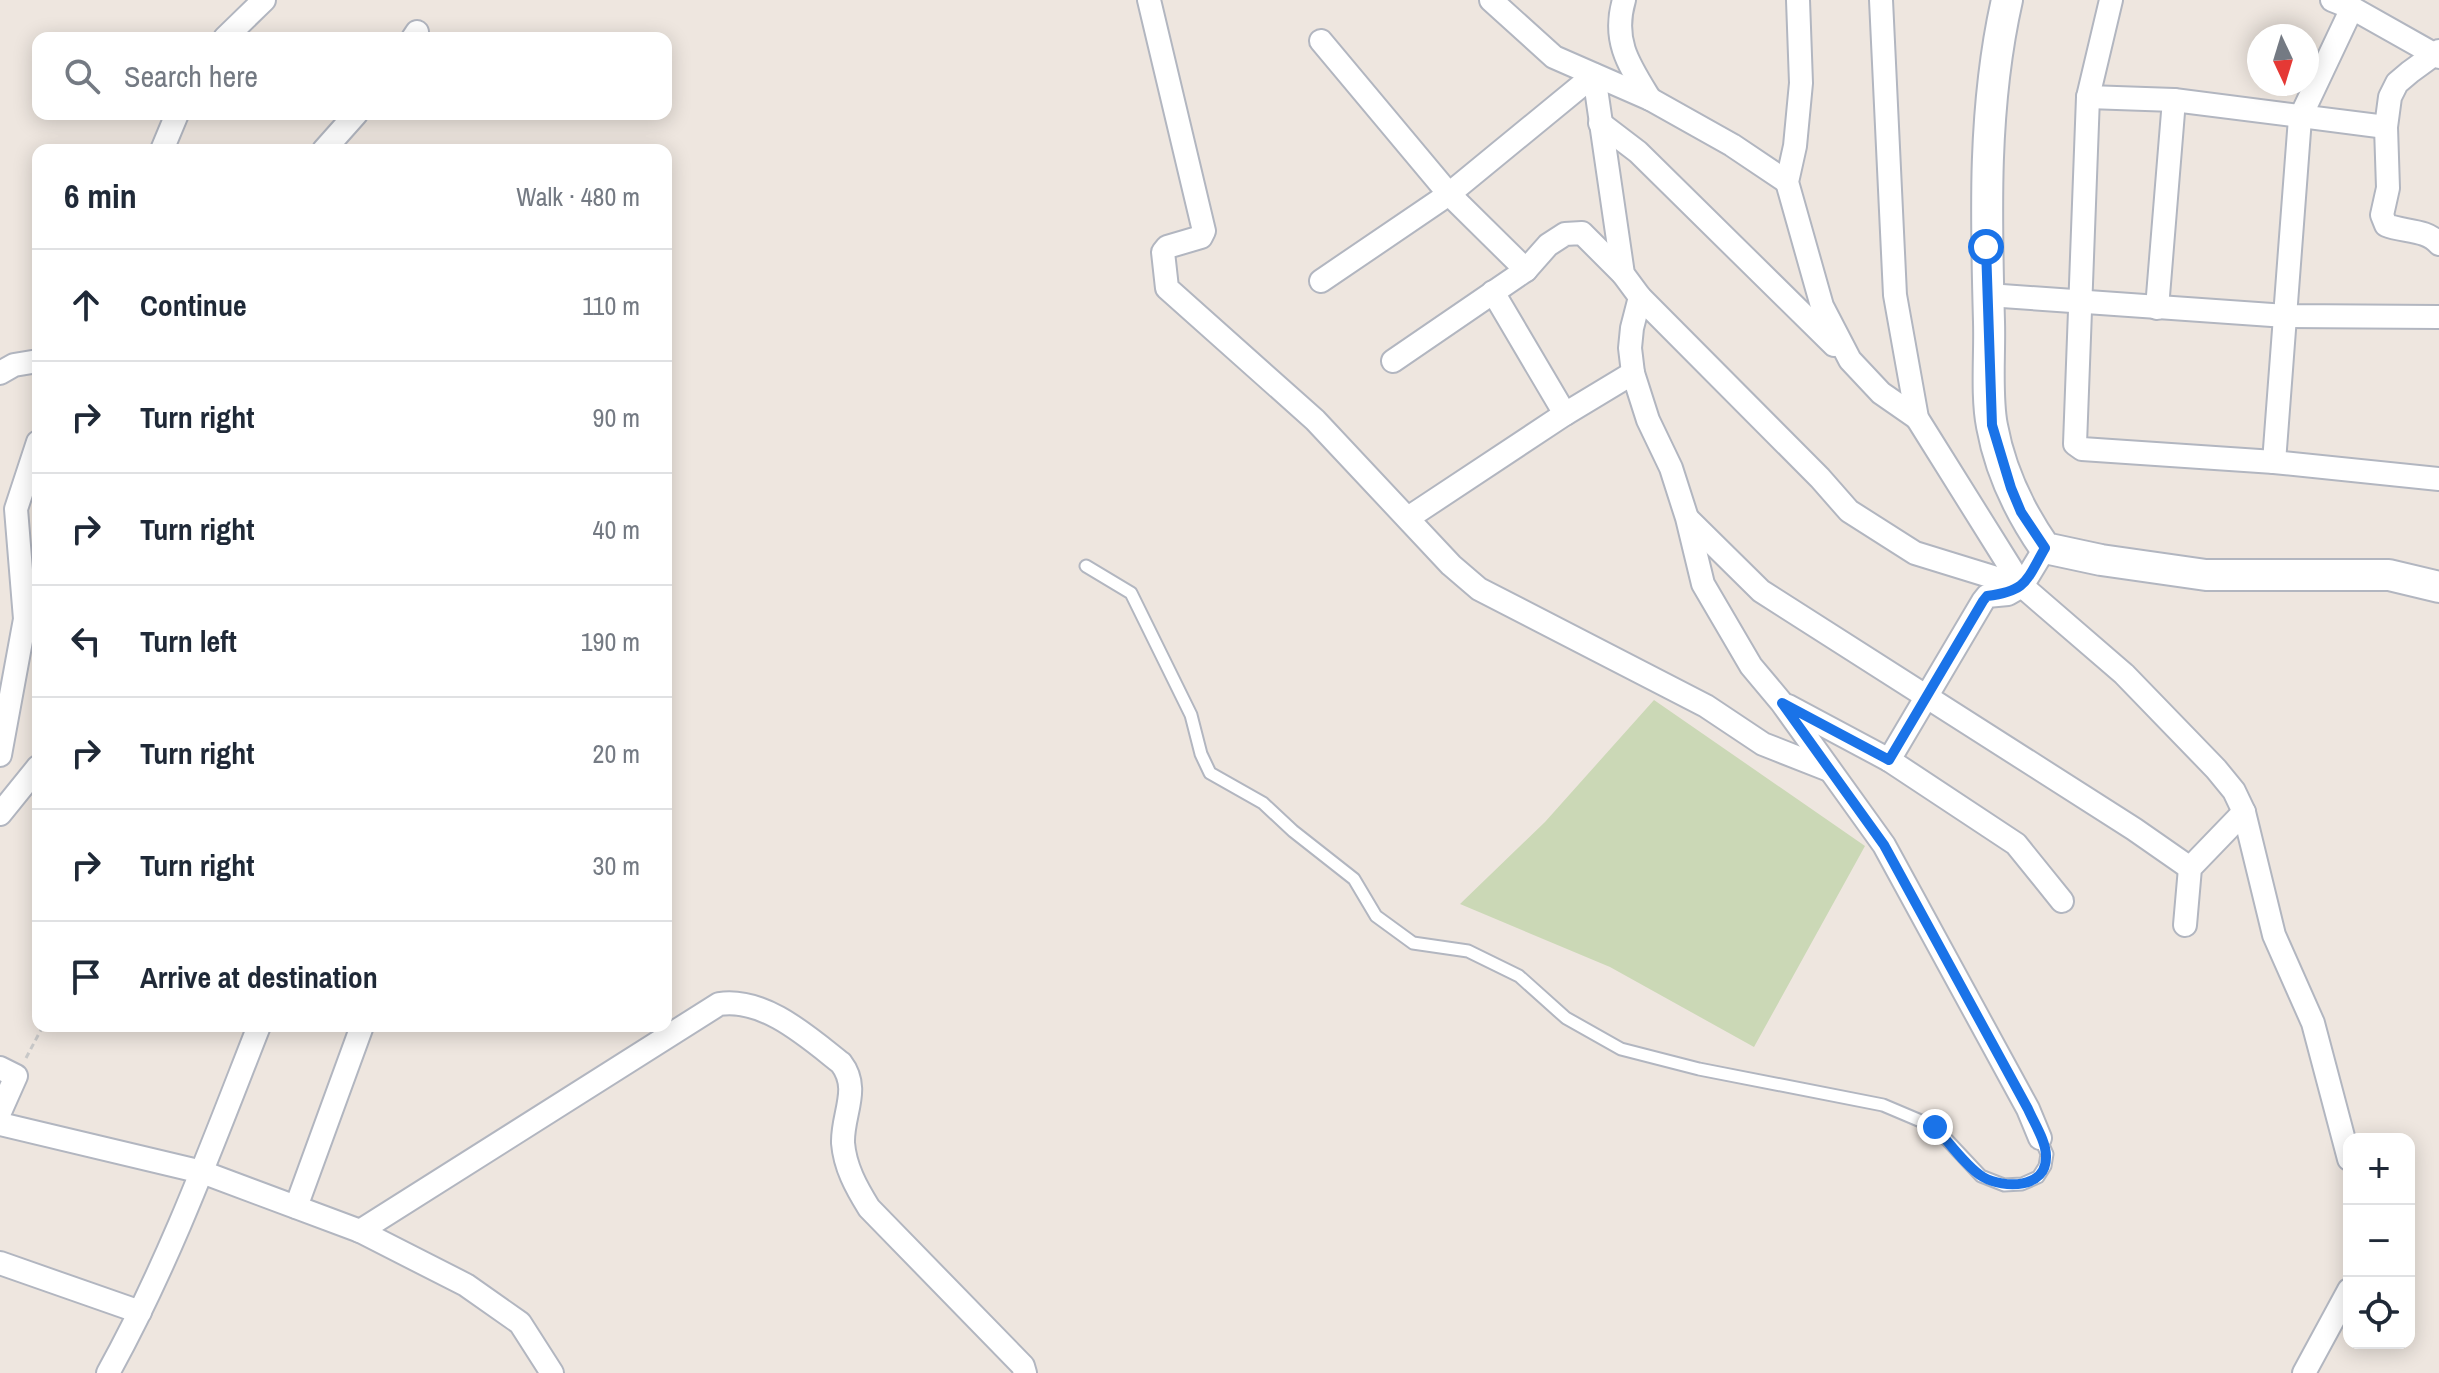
<!DOCTYPE html>
<html lang="en">
<head>
<meta charset="utf-8">
<style>
	:root { --surface:#fff; --page:#f2f2f3; --text:#1f2937; --muted:#747a83; --line:#e0e1e3 }
	body { margin:0; font-family:"Archivo Narrow",sans-serif; background:var(--page); color:var(--text) }
	.controls { position:absolute; right:24px; bottom:24px; display:grid; overflow:hidden; border-radius:16px; box-shadow:0 4px 20px #0003 }
	.controls button { width:72px; height:72px; display:grid; place-items:center; padding:0; border:0; border-bottom:2px solid var(--line); background:var(--surface); color:var(--text); font:40px sans-serif }
	.compass { position:absolute; left:2247px; top:24px; width:72px; height:72px; border-radius:50%; background:var(--surface); box-shadow:0 4px 20px #0003; rotate:176deg }
	.stop { position:absolute; width:24px; height:24px; margin:-18px; border:6px solid #1a73e8; border-radius:50%; background:#fff }
	.stop.end { background:#1a73e8; border-color:#fff; box-shadow:0 2px 8px #0008 }
	.list { margin:0; padding:0; list-style:none }
	h2 { display:flex; justify-content:space-between; align-items:center; height:104px; margin:0; padding:0 32px; font-size:34px }
	h2 small { font-size:26px; font-weight:400; color:var(--muted) }
	.list li { display:grid; grid-template-columns:52px 1fr auto; gap:24px; align-items:center; box-sizing:border-box; height:112px; padding:0 32px; border-top:2px solid var(--line) }
	.list b { display:block; font-size:30px; white-space:nowrap }
	.list em { font-size:26px; font-style:normal; color:var(--muted) }
	.icon { flex:none; width:44px; height:44px; fill:none; stroke:currentColor; stroke-width:2; stroke-linecap:round; stroke-linejoin:round }
	.map { position:relative; flex:none; width:2439px; height:1373px; overflow:hidden }
	.search { position:absolute; background:var(--surface); box-shadow:0 4px 20px #0003; left:32px; top:32px; width:640px; height:88px; display:flex; align-items:center; gap:20px; box-sizing:border-box; padding:0 28px; border-radius:16px; color:var(--muted); font-size:30px }
	.panel { position:absolute; background:var(--surface); box-shadow:0 4px 20px #0003; left:32px; top:144px; width:640px; height:888px; border-radius:16px }
	.map>svg:first-child { display:block }
	.cemetery { fill:#cbd8b6 }
	.lines { fill:none; stroke-linecap:round; stroke-linejoin:round }
	.lane-casing { stroke:#b2b6c0; stroke-width:15 }
	.street-casing { stroke:#b2b6c0; stroke-width:26 }
	.secondary-casing { stroke:#b2b6c0; stroke-width:34 }
	.path { stroke:#c8c8c8; stroke-width:3; stroke-dasharray:6 4; stroke-linecap:butt }
	.lane { stroke:#fff; stroke-width:11 }
	.street { stroke:#fff; stroke-width:22 }
	.secondary { stroke:#fff; stroke-width:30 }
	.route { stroke:#1a73e8; stroke-width:10 }
</style>
</head>
<body>
<div class="map">
<svg width="2439" height="1373" viewBox="0 0 2439 1373">
	<rect width="100%" height="100%" fill="#eee6df"/>
	<path class="cemetery" d="M1654,700L1865,846L1754,1047L1610,967L1460,904L1545,822Z"/>
	<g class="lines">
		<g class="lane-casing">
			<path id="lane" d="M1086,566L1131,593L1191,715L1201,754L1210,773L1263,803L1293,831L1354,879L1376,916L1413,943L1468,951L1519,976L1566,1018L1621,1049L1699,1069L1883,1105L1935,1127L1981,1176L2004,1185L2022,1184L2038,1177L2045,1166L2047,1154L2040,1138"/>
		</g>
		<g class="street-casing">
			<g id="street">
				<path d="M1149,0L1204,231L1201,237L1167,247L1163,252L1167,288L1315,420L1451,565L1479,589L1706,706L1763,744L1829,770"/>
				<path d="M1491,0L1554,57L1650,99L1732,145L1787,182"/>
				<path d="M1624,0C1612,41 1629,65 1650,99"/>
				<path d="M1798,0L1801,83L1795,146L1787,182L1822,306L1850,360L1881,393L1917,418"/>
				<path d="M1881,0L1895,295L1917,418L2022,586L2124,674L2216,769L2234,791L2244,812L2274,935L2313,1023L2349,1159"/>
				<path d="M2111,0L2088,97L2075,444L2082,449L2274,462L2439,479"/>
				<path d="M2332,0L2352,8L2439,57"/>
				<path d="M225,38L264,0"/>
				<path d="M413,38L417,32"/>
				<path d="M1321,41L1449,194L1526,270"/>
				<path d="M2439,51L2410,72L2397,83L2390,97L2386,127L2388,188L2382,215L2386,225C2403,232 2427,229 2439,244"/>
				<path d="M1594,75L1623,274L1640,297L1820,478L1849,511L1915,553L2022,586L2045,548"/>
				<path d="M2088,97L2174,100L2386,127"/>
				<path d="M1600,123L1638,152L1834,345"/>
				<path d="M162,150L177,114"/>
				<path d="M324,150L356,114"/>
				<path d="M1321,281L1449,194L1594,75"/>
				<path d="M1493,292L1565,414"/>
				<path d="M1988,295L2286,316L2439,317"/>
				<path d="M1640,297L1632,328L1630,348L1633,373L1648,420L1671,468L1687,518L1703,584L1751,666L1782,703L1884,845L2028,1109L2040,1138"/>
				<path d="M2157,308L2174,100"/>
				<path d="M1393,361L1526,270L1548,245L1565,234L1582,233L1623,274"/>
				<path d="M0,373L14,365L38,361"/>
				<path d="M2274,462L2300,118L2352,8"/>
				<path d="M1408,518L1565,414L1633,373"/>
				<path d="M1688,519L1761,591L2134,829L2190,868"/>
				<path d="M2022,586L2008,594L1987,596L1983,601L1889,760L2016,844L2062,901"/>
				<path d="M1788,706L1889,760"/>
				<path d="M0,755L25,619L16,509L38,442"/>
				<path d="M0,814L38,767"/>
				<path d="M2185,925L2190,868L2244,812"/>
				<path d="M0,1068L16,1076L0,1112"/>
				<path d="M0,1124L202,1172L360,1231L466,1285L520,1323L552,1373"/>
				<path d="M296,1207L362,1026"/>
				<path d="M360,1231L719,1004C764,997 808,1037 841,1063C861,1089 842,1114 843,1143C845,1167 856,1187 869,1208L1023,1366L1025,1373"/>
				<path d="M0,1263L140,1312"/>
				<path d="M108,1373C169,1263 213,1143 259,1026"/>
				<path d="M2304,1373L2349,1290"/>
			</g>
		</g>
		<g class="secondary-casing">
			<path id="secondary" d="M2007,0C1983,106 1986,214 1989,322C1990,354 1986,396 1992,426C2000,470 2020,512 2045,548L2101,560L2206,575H2389L2439,587"/>
		</g>
		<path class="path" d="M26,1058L43,1026"/>
		<use href="#lane" class="lane"/>
		<use href="#street" class="street"/>
		<use href="#secondary" class="secondary"/>
	</g>
	<g class="lines">
		<path class="route" d="M1935,1127C1948,1141 1967,1168 1983,1177C2004,1189 2047,1189 2046,1156C2046,1141 2034,1123 2028,1109L1884,845L1782,703L1889,760L1983,601L1987,596C2027,591 2026,581 2045,548L2021,512L2011,488L1992,425L1986,247"/>
	</g>
</svg>
<div class="controls">
<button>+</button>
<button>−</button>
<button><svg class="icon" aria-label="locate" viewBox="0 0 24 24"><circle cx="12" cy="12" r="6"/><path d="M12 2v4M12 18v4M2 12h4M18 12h4"/></svg></button>
</div>
<svg class="compass" viewBox="-18 -18 36 36"><path d="M0-13l5 13h-10z" fill="#e53935"/><path d="M0 13l5-13h-10z" fill="#747a83"/></svg>
<div class="stop" style="left:1986px;top:247px"></div>
<div class="stop end" style="left:1935px;top:1127px"></div>
<div class="search"><svg class="icon" aria-label="search" viewBox="0 0 24 24"><circle cx="10" cy="10" r="6"/><path d="M15 15l6 6"/></svg>Search here</div>
<section class="panel">
<h2>6 min<small>Walk · 480 m</small></h2>
<ul class="list">
<li><svg class="icon" aria-label="ahead" viewBox="0 0 24 24"><path d="M12 20V5M6 11l6-6 6 6"/></svg><div><b>Continue</b></div><em>110 m</em></li>
<li><svg class="icon" aria-label="right" viewBox="0 0 24 24"><path d="M7 20v-9h11M14 6l5 5-5 5"/></svg><div><b>Turn right</b></div><em>90 m</em></li>
<li><svg class="icon" aria-label="right" viewBox="0 0 24 24"><path d="M7 20v-9h11M14 6l5 5-5 5"/></svg><div><b>Turn right</b></div><em>40 m</em></li>
<li><svg class="icon" aria-label="left" viewBox="0 0 24 24"><path d="M17 20v-9H6M10 6l-5 5 5 5"/></svg><div><b>Turn left</b></div><em>190 m</em></li>
<li><svg class="icon" aria-label="right" viewBox="0 0 24 24"><path d="M7 20v-9h11M14 6l5 5-5 5"/></svg><div><b>Turn right</b></div><em>20 m</em></li>
<li><svg class="icon" aria-label="right" viewBox="0 0 24 24"><path d="M7 20v-9h11M14 6l5 5-5 5"/></svg><div><b>Turn right</b></div><em>30 m</em></li>
<li><svg class="icon" aria-label="arrive" viewBox="0 0 24 24"><path d="M6 21V4h12l-3 4 3 4H6"/></svg><div><b>Arrive at destination</b></div></li>
</ul>
</section>
</div>
</body>
</html>
